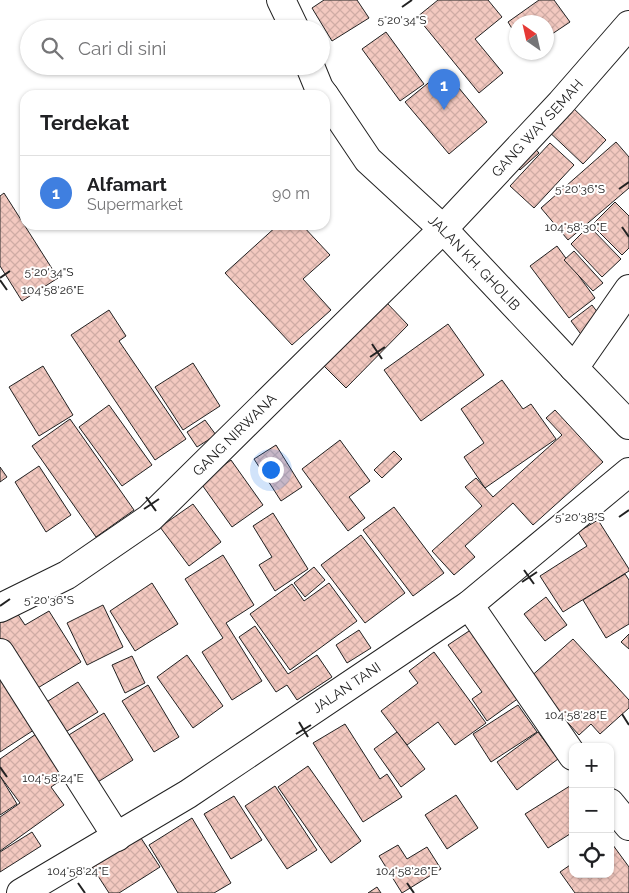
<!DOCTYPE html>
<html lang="id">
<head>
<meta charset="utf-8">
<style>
	:root { --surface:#fff; --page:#f6f6f6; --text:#202124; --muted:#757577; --line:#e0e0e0; --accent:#c62828 }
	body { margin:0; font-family:Raleway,sans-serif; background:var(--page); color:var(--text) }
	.controls { position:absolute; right:15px; bottom:15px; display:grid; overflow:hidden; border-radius:10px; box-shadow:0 1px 4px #0004 }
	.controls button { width:45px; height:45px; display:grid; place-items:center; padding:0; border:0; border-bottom:1px solid var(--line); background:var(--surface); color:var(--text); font:25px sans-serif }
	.compass { position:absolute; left:509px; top:15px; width:45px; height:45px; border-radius:50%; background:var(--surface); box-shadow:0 1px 4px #0004; rotate:326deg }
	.you { position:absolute; left:270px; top:469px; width:18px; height:18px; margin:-12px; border:4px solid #fff; border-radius:50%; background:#1a73e8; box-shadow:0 0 0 8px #1a73e833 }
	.badge { display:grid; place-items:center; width:32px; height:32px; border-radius:50%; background:var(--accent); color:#fff; font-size:16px; font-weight:700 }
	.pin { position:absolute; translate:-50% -41px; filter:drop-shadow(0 1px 2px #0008) }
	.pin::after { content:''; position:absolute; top:26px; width:18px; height:15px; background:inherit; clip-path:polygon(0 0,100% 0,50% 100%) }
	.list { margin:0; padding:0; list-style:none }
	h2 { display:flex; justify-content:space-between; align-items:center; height:65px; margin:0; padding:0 20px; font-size:21px }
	h2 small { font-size:16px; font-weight:400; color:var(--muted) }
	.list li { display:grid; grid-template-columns:32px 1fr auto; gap:15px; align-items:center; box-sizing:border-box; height:75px; padding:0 20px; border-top:1px solid var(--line) }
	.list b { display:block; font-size:19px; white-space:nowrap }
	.list p { margin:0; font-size:16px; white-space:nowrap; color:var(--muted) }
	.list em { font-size:16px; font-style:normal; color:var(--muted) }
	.icon { flex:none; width:28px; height:28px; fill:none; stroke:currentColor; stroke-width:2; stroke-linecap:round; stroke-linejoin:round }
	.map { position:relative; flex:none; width:629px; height:893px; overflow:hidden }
	.search { position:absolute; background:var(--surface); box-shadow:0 1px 4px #0004; left:20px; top:20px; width:310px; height:55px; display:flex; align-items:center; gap:12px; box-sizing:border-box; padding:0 18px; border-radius:28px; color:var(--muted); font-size:19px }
	.panel { position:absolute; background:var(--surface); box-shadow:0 1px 4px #0004; left:20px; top:90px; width:310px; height:140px; border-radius:15px }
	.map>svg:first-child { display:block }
	.building { fill:url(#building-cross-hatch); stroke:#222 }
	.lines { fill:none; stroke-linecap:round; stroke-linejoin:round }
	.minor-casing { stroke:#222; stroke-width:30 }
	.major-casing { stroke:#222; stroke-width:30 }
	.minor { stroke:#fff; stroke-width:28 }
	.major { stroke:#fff; stroke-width:28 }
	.ticks { fill:none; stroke:#222; stroke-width:2 }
	.labels { text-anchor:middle; stroke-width:4; stroke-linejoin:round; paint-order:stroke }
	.street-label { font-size:14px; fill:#222; stroke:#fff }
	.ticks-label { font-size:12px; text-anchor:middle; fill:#222; stroke:#fff; stroke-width:4; stroke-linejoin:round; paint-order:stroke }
</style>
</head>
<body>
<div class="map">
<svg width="629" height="893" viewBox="0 0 629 893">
	<defs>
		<pattern id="building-cross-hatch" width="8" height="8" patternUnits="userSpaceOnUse" patternTransform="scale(1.25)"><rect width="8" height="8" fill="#f3c9c0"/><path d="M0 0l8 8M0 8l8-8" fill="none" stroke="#d0aca5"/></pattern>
	</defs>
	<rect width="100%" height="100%" fill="#fff"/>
	<g class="building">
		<path d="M324,0H357L369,18L332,41L312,8Z"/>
		<path d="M438,0H488L502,17L475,39L503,73L479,93L417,17Z"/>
		<path d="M539,0H554L570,22L546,38V22H516V35L508,22Z"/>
		<path d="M386,32L424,84L400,101L362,49Z"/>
		<path d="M444,70L487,122L449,154L405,102Z"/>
		<path d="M568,103L606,140L583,164L544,127Z"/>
		<path d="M616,142L629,157V188L568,240L541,208Z"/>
		<path d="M530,143L539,153L520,170L511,160Z"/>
		<path d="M550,143L574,165L534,208L510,186Z"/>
		<path d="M4,193L58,278L22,301L0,266V196Z"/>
		<path d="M615,202L629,216V248L622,255L592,225Z"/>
		<path d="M278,225H302L330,255L303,279L331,310L292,345L225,273Z"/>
		<path d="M589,226L621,259L602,277L571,244Z"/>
		<path d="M557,246L595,298L569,318L530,266Z"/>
		<path d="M574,251L603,283L593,291L564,260Z"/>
		<path d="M386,302L408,325L346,388L323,365Z"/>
		<path d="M592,305L604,321L583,337L571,321Z"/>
		<path d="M109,310L126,336L119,341L186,439L155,460L71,335Z"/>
		<path d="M448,324L484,375L421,421L384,370Z"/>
		<path d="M193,363L220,406L183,430L155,387Z"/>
		<path d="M43,366L73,415L39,436L9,387Z"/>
		<path d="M502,380L523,409L531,404L556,439L485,488L464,457L484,443L461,409Z"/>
		<path d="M109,405L152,465L122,486L79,427Z"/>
		<path d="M555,410L603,462L533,525L513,503L465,546L475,557L454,575L432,551L482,506L465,487L476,478L493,497L562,435L546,418Z"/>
		<path d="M70,419L134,510L96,537L32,446Z"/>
		<path d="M205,420L216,435L197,447L187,432Z"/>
		<path d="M340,440L370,481L349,497L365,518L348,531L302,469Z"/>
		<path d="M276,445L302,487L281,501L254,459Z"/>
		<path d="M394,451L402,459L382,478L374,470Z"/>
		<path d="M231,460L263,505L232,527L200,482Z"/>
		<path d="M39,466L71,515L46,532L15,482Z"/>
		<path d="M0,467L7,477L0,482Z"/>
		<path d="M193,504L221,542L189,566L160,527Z"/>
		<path d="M394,507L444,573L413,596L363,530Z"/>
		<path d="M273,513L308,569L275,591L259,565L272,557L253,526Z"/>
		<path d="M598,520L629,569V571L563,612L540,576L587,546L578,532Z"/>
		<path d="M361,535L405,593L365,623L321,565Z"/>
		<path d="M223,555L254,605L226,623L262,681L232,700L202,652L223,638L185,579Z"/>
		<path d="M314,567L325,580L305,597L294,583Z"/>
		<path d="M625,574L629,580V624L606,638L583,600Z"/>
		<path d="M152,583L178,624L135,651L110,611Z"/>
		<path d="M329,583L357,621L290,670L250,614L292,584L304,601Z"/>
		<path d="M546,597L567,625L545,641L524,614Z"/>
		<path d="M103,605L123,647L87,665L67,623Z"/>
		<path d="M15,610L25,625L49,611L81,662L31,692L0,642V619Z"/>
		<path d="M255,626L288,674L317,655L332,677L297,700L287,685L276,692L239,637Z"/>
		<path d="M475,627L523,695L487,721L472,699L482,692L448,645Z"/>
		<path d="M359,630L371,648L347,663L336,645Z"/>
		<path d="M629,634V649L621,642Z"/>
		<path d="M573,639L629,700V708L600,734L591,724L579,735L528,679Z"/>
		<path d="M434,652L486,723L455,745L438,722L407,745L381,711L418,683L409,671Z"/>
		<path d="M187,655L223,706L193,728L157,677Z"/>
		<path d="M132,656L145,683L125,693L112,665Z"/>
		<path d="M0,668L40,726L0,752Z"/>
		<path d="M78,682L98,712L64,733L45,703Z"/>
		<path d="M148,685L179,737L154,752L122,701Z"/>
		<path d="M518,705L537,732L491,762L473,734Z"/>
		<path d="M104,713L133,760L93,785L64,738Z"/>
		<path d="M345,724L380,779L387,774L402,797L363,822L313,743Z"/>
		<path d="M397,732L425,769L401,787L374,749Z"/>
		<path d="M538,732L558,759L517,790L497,762Z"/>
		<path d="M36,734L66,777L51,787L64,805L0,851V817L20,803L0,776V759Z"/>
		<path d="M308,766L361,841L331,863L278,787Z"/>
		<path d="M0,776L17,804L0,815Z"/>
		<path d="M573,784V832L548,848L525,814Z"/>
		<path d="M275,786L317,850L287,869L245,806Z"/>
		<path d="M456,795L478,828L447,849L425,815Z"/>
		<path d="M234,796L262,840L231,859L204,814Z"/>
		<path d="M192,818L231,883L214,893H178L149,845Z"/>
		<path d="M32,832L41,846L0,872V852Z"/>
		<path d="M137,832L160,867L119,893H109L89,862Z"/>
		<path d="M610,841L629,867V893H575L560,872L573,863V874H610Z"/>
		<path d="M398,845L407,859L427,847L441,869L402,893L379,856Z"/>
		<path d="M377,887L381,893H368Z"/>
	</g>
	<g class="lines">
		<g class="minor-casing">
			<g id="minor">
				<path d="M574,368L629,289"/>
				<path d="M469,605L573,756"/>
				<path id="s1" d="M0,608L67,575L150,518L443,229L561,103L629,25"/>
				<path d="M0,653L117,837"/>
				<path d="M610,803L629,826"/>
				<path id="s2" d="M21,893L188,794L469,605L629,472"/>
			</g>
		</g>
		<g class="major-casing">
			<g id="major">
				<path d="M281,0L295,29"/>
				<path d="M310,66L319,88L324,95"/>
				<path id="s3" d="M325,96L368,160L443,229L574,368L629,425"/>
			</g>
		</g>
		<use href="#minor" class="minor"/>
		<use href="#major" class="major"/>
	</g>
	<path class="ticks" d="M402,7L412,0M619,189L629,182M622,227L629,237M0,278L10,271M0,280L7,290M372,344L382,359M370,357L385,347M146,497L156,511M144,509L159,499M619,517L629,510M524,570L534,584M522,582L537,572M0,606L10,599M622,714L629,725M299,722L308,737M296,734L311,725M0,767L7,777M78,883L85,893M407,883L414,893"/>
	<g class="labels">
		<g class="street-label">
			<text dy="5" stroke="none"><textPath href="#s1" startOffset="725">GANG WAY SEMAH</textPath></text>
			<text dy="5" stroke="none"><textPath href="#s3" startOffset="225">JALAN KH. GHOLIB</textPath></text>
			<text dy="5" stroke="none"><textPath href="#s1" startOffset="294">GANG NIRWANA</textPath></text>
			<text dy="5" stroke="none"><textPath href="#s2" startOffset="385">JALAN TANI</textPath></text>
		</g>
	</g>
	<g class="ticks-label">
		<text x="402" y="24">5°20'34"S</text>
		<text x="580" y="193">5°20'36"S</text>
		<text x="576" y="231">104°58'30"E</text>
		<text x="49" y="276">5°20'34"S</text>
		<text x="53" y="294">104°58'26"E</text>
		<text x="580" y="521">5°20'38"S</text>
		<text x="49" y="604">5°20'36"S</text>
		<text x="576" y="719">104°58'28"E</text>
		<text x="53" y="782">104°58'24"E</text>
		<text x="78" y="875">104°58'24"E</text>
		<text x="407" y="875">104°58'26"E</text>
	</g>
</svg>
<div class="controls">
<button>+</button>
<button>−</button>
<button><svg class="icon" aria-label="locate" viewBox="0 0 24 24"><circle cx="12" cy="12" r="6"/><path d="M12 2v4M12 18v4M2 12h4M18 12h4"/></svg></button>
</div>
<svg class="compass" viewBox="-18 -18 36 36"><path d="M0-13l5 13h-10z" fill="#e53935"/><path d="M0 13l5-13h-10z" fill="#757577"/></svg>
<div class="you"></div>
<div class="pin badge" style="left:444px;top:110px;background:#3f7fe0">1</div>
<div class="search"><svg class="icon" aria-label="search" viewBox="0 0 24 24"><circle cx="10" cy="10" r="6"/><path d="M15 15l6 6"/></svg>Cari di sini</div>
<section class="panel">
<h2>Terdekat<small></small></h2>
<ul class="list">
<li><span class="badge" style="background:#3f7fe0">1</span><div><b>Alfamart</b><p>Supermarket</p></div><em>90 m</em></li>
</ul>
</section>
</div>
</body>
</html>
